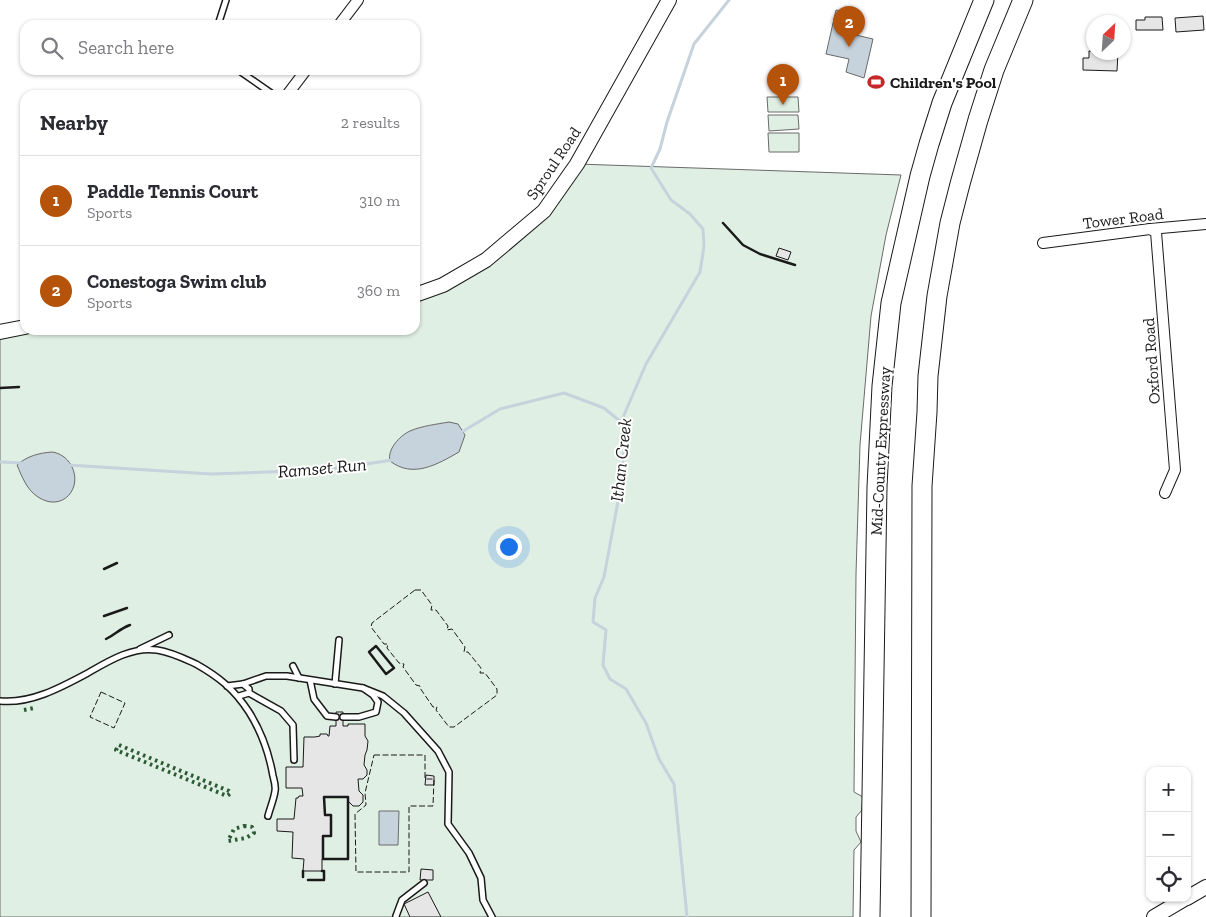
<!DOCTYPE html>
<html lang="en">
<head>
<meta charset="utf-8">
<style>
	:root { --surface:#fff; --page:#f7f7f7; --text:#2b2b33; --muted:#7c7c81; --line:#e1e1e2; --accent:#b45309 }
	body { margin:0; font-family:"Zilla Slab",serif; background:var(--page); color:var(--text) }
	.controls { position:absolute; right:15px; bottom:15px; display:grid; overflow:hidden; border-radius:10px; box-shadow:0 1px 4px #0004 }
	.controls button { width:45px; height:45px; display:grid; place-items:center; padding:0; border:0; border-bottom:1px solid var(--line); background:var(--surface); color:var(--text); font:25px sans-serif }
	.compass { position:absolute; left:1086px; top:15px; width:45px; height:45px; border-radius:50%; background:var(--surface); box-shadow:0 1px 4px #0004; rotate:25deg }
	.you { position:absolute; left:508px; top:546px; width:18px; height:18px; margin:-12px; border:4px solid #fff; border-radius:50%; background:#1a73e8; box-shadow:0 0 0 8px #1a73e833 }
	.badge { display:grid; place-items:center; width:32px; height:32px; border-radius:50%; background:var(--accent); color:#fff; font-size:16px; font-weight:700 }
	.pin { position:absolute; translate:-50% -41px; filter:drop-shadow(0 1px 2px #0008) }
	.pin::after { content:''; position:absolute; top:26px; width:18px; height:15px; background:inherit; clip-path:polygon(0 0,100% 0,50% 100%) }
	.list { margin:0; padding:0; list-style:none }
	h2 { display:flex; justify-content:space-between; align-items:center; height:65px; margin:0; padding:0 20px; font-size:21px }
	h2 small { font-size:16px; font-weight:400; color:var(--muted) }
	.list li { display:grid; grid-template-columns:32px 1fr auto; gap:15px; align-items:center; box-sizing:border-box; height:90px; padding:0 20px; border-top:1px solid var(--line) }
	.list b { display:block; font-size:19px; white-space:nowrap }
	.list p { margin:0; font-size:16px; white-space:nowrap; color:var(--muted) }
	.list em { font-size:16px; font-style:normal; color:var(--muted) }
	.icon { flex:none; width:28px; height:28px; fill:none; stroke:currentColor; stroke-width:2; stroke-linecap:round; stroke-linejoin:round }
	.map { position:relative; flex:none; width:1206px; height:917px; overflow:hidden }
	.search { position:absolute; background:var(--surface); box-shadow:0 1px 4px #0004; left:20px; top:20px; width:400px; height:55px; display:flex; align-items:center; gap:12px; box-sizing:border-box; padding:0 18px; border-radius:15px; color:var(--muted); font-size:19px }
	.panel { position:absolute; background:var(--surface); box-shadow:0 1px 4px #0004; left:20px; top:90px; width:400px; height:245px; border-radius:15px }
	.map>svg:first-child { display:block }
	.green { fill:#e0efe3; stroke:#6a6a6a }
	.water { fill:#c6d2dc; stroke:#6a6a6a }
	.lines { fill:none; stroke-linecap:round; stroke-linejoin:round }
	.stream { stroke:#c6d2dc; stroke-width:3 }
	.building { fill:#e6e6e6; stroke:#1a1a1a }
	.lane-casing { stroke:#1a1a1a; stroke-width:8 }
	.street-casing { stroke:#1a1a1a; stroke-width:12 }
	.secondary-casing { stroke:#1a1a1a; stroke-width:16 }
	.highway-casing { stroke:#1a1a1a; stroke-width:21 }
	.lane { stroke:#fff; stroke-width:5 }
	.street { stroke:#fff; stroke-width:10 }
	.secondary { stroke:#fff; stroke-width:14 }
	.highway { stroke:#fff; stroke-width:19 }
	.hedge { stroke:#2b5a34; stroke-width:4; stroke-dasharray:2.5 4; stroke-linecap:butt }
	.fence { stroke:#1a1a1a; stroke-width:1; stroke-dasharray:6 2.5; stroke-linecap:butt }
	.wall { stroke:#1a1a1a; stroke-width:2.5 }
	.labels { text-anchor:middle; stroke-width:4; stroke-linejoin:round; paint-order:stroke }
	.poi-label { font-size:16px; font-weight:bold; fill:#1a1a1a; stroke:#fff; text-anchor:start }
	.street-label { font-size:16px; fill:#1a1a1a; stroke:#fff }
	.water-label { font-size:18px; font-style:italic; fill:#1a1a1a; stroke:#fff }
</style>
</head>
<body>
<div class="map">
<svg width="1206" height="917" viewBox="0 0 1206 917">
	<rect width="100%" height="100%" fill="#fff"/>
	<g class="green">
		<path d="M767,97H798L799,112H768Z"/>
		<path d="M768,115H798L799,129L769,131Z"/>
		<path d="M768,133H799V152H769Z"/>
		<path d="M577,164L901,175L886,235L871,316L860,445L856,574L854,792L863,797L862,810L856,817V831L861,842L854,850L853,917H0V332L25,330H415V295L443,285L544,211Z"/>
	</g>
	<g class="water">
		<path d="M836,10L861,14L856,35L873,39L864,78L846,72L849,59L826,54Z"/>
		<path d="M449,422L458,424L465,435L459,452C438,464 413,479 390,461C387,450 399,436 410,431C421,426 438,424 449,422Z"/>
		<path d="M52,452C60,453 67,458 71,465C84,488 62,513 38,497C27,490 22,477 17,465C27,456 39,453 52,452Z"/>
		<path d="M379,811H399L398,845H379Z"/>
	</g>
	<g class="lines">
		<g class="stream">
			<path d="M460,433L500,409L564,393L604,408L621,422"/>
			<path d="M0,462L22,463"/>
			<path d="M68,465L211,474L325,470L393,460"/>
			<path d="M687,917L674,784L659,759L646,723L626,689L610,679L603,665L606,630L593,622L595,598L604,577L621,485L625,437L621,422L646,364L700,272L704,246L703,229L690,214L671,200L651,168L660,149L667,122L694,44L729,0"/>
		</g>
	</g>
	<g class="building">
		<path d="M1203,16L1204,30L1176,32L1175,18Z"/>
		<path d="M1145,17H1162L1163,30H1136V20H1145Z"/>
		<path d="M1089,51H1094V52H1118L1117,71L1083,70V58H1089Z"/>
		<path d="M779,248L791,252L788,260L776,256Z"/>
		<path d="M336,712H343V726H348V724H365V736L368,741L367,750L365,755L364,765L367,770V775L363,779H358L359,791L363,795V802L359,806H353L348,801V797H324L325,815H331V836H323V859H322V871H303L304,859L292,858L293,832L277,831V819H294L296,798H298L299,796H303L302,788H286V767H303L304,737H315L320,736V734H327L328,736H329L330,726H336Z"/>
		<path d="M426,775L434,776V785H425Z"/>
		<path d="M421,869L433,870V880H420Z"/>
		<path d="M428,892L441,917H410L404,904Z"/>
	</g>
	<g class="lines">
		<g class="lane-casing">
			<g id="lane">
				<path d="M218,25L226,0"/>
				<path d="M116,70L118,71L146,70"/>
				<path d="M238,70L274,95"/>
				<path d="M140,649L169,635"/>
				<path d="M293,666L299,678"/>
				<path d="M310,680L314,699L327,716L336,717"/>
				<path d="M335,684L339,640"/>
				<path d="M227,686L243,684L266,676H287L363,688L373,695L378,702L376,712L359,717H343"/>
				<path d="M363,688L383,696L404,713L438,751L449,772L448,824L469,853L481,878L483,900L492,917"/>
				<path d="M249,693L281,711L293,725L294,760"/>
				<path d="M239,696L249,693V689L243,684"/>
				<path d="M0,701C30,704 60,688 86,674C107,662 132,646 157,650C171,652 183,658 196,664C219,677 234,689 249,712C261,731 269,753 273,776C274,780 276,786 275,791C274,799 270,808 268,816"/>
				<path d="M396,916L402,900L424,883"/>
			</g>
		</g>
		<g class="street-casing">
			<g id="street">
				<path d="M339,25L358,0"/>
				<path d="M287,95L306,70"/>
				<path d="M1150,229L1156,232L1175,470L1165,493"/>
				<path d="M1043,243L1150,229L1206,224"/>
			</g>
		</g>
		<g class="secondary-casing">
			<g id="secondary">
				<path d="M415,295L443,285L486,260L544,211L577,164L669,0"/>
				<path d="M0,332L25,327"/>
				<path d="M1187,898L1206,887"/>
				<path d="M1154,917L1186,898"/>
			</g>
		</g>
		<g class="highway-casing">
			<g id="highway">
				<path d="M870,917L877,487L882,386L891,303L920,176L929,144L942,103L984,0"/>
				<path d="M921,917L922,486L927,412L928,376L937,296L950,223L960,184L978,120L994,70L1023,0"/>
			</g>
		</g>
		<use href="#lane" class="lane"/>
		<use href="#street" class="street"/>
		<use href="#secondary" class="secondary"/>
		<use href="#highway" class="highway"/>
		<g class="hedge">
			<path d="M24,710L34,708"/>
			<path d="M119,745L229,791L231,793L227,796L116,750Z"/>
			<path d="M244,826L252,827L254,833L246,838L228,841L234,829Z"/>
		</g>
		<g class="fence">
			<path d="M415,590H421L432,605L431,610H436L448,626L447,630L452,629L465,647L464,652H468L481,668L480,673H485L497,689V695L454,727H449L436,710L437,707H433L420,688V686L416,685L403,667L404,664L399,663L387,648L388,644H384L371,627L372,623Z"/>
			<path d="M101,692L125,703L114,728L90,717Z"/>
			<path d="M374,755H425V779H434L433,806H409V872H356L355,814L366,805L365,793Z"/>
		</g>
		<g class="wall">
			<path d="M723,223L743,245L760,254L795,265"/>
			<path d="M0,388L19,387"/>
			<path d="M104,569L117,563"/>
			<path d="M104,616L127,608"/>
			<path d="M106,639C116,634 119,629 130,625"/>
			<path d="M376,646L394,668L386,674L369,652Z"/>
			<path d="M324,797H348V859H323V836H331V815H325Z"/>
			<path d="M303,877V871"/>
			<path d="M308,880H324V871H322"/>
		</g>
	</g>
	<defs>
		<g id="stadium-bare" transform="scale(1.35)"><path d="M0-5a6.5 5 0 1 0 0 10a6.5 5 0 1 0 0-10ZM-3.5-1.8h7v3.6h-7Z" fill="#c62828" stroke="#fff" stroke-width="2.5" paint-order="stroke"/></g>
	</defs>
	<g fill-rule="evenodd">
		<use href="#stadium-bare" x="876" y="82"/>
	</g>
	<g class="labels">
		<g class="poi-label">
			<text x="890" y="88">Children's Pool</text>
		</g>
		<g class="street-label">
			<text transform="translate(553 163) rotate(-56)" y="6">Sproul Road</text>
			<text transform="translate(1123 218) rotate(-7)" y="6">Tower Road</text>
			<text transform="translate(1151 361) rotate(-94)" y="6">Oxford Road</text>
			<text transform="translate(880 451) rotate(-87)" y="6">Mid-County Expressway</text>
		</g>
		<g class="water-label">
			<text transform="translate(621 460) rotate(-84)" y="6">Ithan Creek</text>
			<text transform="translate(322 468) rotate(-5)" y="6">Ramset Run</text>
		</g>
	</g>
</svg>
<div class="controls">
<button>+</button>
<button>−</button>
<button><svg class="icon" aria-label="locate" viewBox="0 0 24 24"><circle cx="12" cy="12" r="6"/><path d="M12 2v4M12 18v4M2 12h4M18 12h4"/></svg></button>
</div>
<svg class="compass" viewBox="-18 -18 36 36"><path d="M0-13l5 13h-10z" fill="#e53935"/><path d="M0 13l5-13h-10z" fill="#7c7c81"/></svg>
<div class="you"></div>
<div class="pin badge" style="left:783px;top:105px">1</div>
<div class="pin badge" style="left:849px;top:47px">2</div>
<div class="search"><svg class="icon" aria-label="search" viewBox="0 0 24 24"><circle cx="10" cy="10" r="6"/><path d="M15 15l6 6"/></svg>Search here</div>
<section class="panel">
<h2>Nearby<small>2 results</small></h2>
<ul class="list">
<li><span class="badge">1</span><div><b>Paddle Tennis Court</b><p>Sports</p></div><em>310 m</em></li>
<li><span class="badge">2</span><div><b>Conestoga Swim club</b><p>Sports</p></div><em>360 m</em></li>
</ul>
</section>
</div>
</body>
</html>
